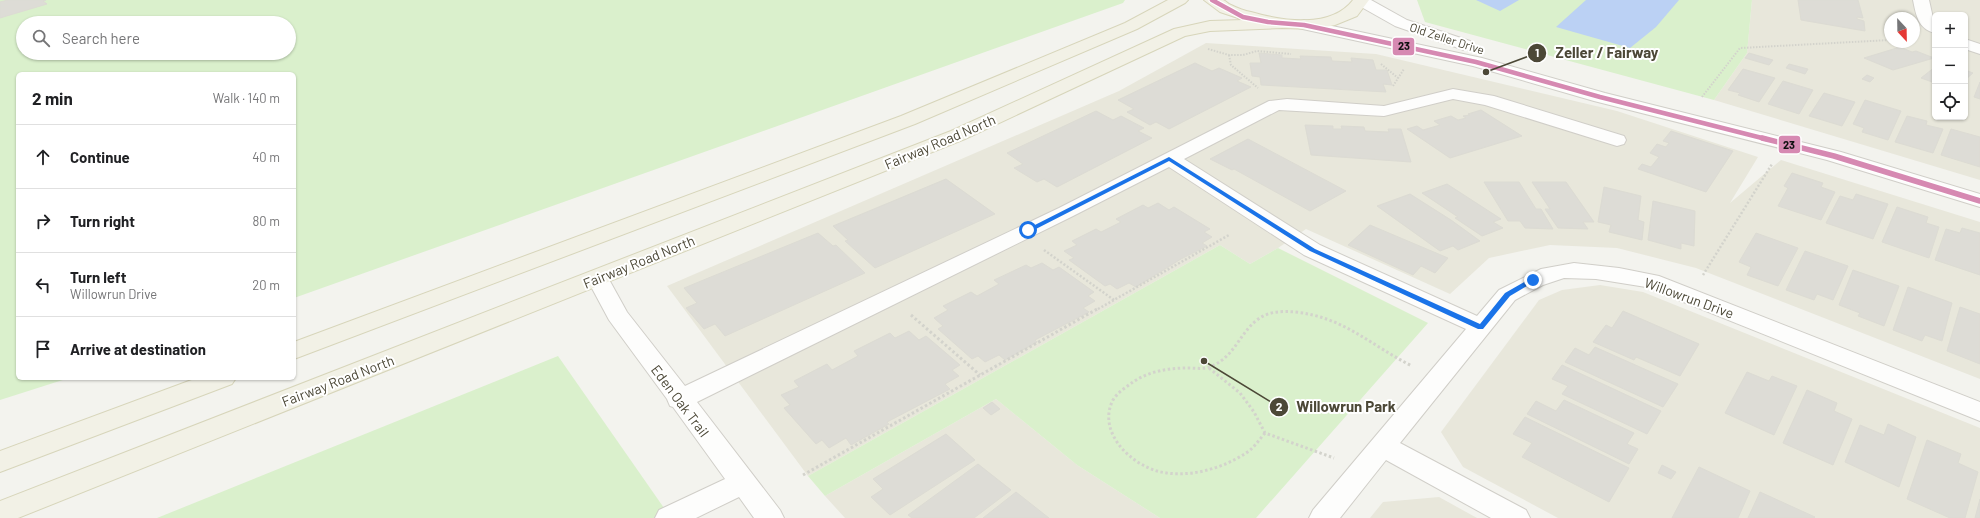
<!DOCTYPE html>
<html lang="en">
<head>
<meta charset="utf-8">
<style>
	:root { --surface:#fff; --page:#f2f2f2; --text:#202124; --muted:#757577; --line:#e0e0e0 }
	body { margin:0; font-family:Barlow,sans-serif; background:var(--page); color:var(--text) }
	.controls { position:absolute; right:12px; top:12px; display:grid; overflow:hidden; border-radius:6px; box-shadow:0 1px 3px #0004 }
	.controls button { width:36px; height:36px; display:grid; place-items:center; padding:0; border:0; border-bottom:1px solid var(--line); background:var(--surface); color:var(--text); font:20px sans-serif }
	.compass { position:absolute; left:1884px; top:12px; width:36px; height:36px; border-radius:50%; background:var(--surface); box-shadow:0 1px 3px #0004; rotate:158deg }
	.stop { position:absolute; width:12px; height:12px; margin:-9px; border:3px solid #1a73e8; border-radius:50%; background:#fff }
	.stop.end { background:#1a73e8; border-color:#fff; box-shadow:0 1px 4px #0008 }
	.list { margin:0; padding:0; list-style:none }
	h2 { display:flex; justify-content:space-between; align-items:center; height:52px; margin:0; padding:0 16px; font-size:17px }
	h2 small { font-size:13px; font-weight:400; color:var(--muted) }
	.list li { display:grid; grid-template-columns:26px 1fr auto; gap:12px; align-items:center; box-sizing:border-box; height:64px; padding:0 16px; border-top:1px solid var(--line) }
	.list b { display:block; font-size:15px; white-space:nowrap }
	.list p { margin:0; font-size:13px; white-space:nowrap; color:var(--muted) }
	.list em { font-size:13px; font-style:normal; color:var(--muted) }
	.icon { flex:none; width:22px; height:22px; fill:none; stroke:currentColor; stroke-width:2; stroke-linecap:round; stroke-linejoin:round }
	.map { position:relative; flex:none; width:1980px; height:518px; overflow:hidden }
	.search { position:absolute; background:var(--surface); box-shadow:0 1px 3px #0004; left:16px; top:16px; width:280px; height:44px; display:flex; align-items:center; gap:10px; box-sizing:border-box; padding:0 14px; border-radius:22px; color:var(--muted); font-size:15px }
	.panel { position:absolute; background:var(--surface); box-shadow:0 1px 3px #0004; left:16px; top:72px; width:280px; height:308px; border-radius:6px }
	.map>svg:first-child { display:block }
	.residential { fill:#e8e7db; fill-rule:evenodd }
	.green { fill:#daf0cc; fill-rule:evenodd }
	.water { fill:#bbd1f4 }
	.building { fill:#dddcd6; stroke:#dcdbd3 }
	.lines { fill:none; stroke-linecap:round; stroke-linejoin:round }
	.minor-casing { stroke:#d0cec8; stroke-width:2 }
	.major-casing { stroke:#d7d5ba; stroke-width:2 }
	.path-far2 { stroke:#d3d3cc; stroke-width:2; stroke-dasharray:1.5 1.5; stroke-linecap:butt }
	.path-far1 { stroke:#d3d3cc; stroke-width:2.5; stroke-dasharray:2 2; stroke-linecap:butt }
	.path { stroke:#d3d3cc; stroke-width:3; stroke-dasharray:2.5 2.5; stroke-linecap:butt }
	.minor { fill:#fdfdfc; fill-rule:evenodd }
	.major { fill:#f2f1e6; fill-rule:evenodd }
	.bus-1-far1-casing { stroke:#fff; stroke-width:7 }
	.bus-1-casing { stroke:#fff; stroke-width:8 }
	.bus-1-far1 { stroke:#d689b2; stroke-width:4.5 }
	.bus-1 { stroke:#d689b2; stroke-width:5.5 }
	.route { fill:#1a73e8 }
	.labels { text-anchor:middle; stroke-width:4; stroke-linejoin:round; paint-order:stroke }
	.far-street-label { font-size:12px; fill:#4c4837; stroke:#fff }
	.street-label { font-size:14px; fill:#4c4837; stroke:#fff }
	.leader { fill:none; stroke:#4c4837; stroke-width:1.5 }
	.callout-dot { fill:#4c4837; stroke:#fff; stroke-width:1.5 }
	.mark-label { font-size:12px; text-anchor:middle; font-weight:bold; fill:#fff }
	.callout-label { font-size:15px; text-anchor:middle; font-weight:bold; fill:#4c4837; stroke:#fff; stroke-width:4; stroke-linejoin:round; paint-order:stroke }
	.line-badge { stroke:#fff; stroke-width:1.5 }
	.pale-badge-label { font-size:11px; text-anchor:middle; font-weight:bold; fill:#111 }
</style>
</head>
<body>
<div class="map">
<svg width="1980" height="518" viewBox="0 0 1980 518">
	<rect width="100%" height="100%" fill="#f3f3ee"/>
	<g class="residential">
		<path d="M1752,0H1980V180L1714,100L1747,53ZM1935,15H1965V117H1935ZM1890,18H1914V42H1890Z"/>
		<path d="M1206,43L1376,54L1617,111L1758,157L1730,203L1781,160L1980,222V379L1696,268L1617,248L1550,245L1489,258L1450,294L1306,229L1278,248L1250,264L1220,245L808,476L667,286L1119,91Z"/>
		<path d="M1600,285L1643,292L1980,428V518H1558L1463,467L1441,432L1539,300L1562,290Z"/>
		<path d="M996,399L1077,465L1160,518H845L825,496Z"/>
		<path d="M1439,497L1477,518H1370L1383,502Z"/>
	</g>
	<g class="green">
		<path d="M0,0H1125L1123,3L294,298V74H18V378H69L0,400ZM23,23H289V53H23Z"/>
		<path d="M1417,0H1752L1747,53L1714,100L1425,22Z"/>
		<path d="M1220,245L1250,264L1278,248L1428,323L1256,518H1160L1077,465L996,399L825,496L808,476Z"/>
		<path d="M558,356L671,518H157Z"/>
	</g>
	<g class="water">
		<path d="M1476,0H1519L1500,11Z"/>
		<path d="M1586,0H1679L1656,27L1630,48L1556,27Z"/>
	</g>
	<g class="building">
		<path d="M8,0H46L43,1L47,4L0,18V2Z"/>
		<path d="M1798,0H1858L1863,18L1857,17V19L1864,21L1865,31L1801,20Z"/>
		<path d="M1900,47L1912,52L1916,51L1934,58L1893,70L1864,58Z"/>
		<path d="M1259,53L1282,55V58L1301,59L1300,56L1331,57L1332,61L1352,62L1351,58L1373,60L1376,70H1387L1392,85L1383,84L1386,92L1261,85L1260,77L1252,76L1250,63H1261Z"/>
		<path d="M1749,53L1773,60L1769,65L1745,58Z"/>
		<path d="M1195,63L1212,71L1219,68L1242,78L1237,81L1251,87L1169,129L1156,122L1150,125L1127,112L1134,109L1118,100Z"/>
		<path d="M1789,64L1808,69L1805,74L1786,68Z"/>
		<path d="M1935,67V83L1921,78Z"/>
		<path d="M1743,69L1775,78L1759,102L1738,95L1740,93L1728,90Z"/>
		<path d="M1965,70L1973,73L1965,80Z"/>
		<path d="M1867,75L1874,78L1870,82L1862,79Z"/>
		<path d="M1783,81L1813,90L1799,114L1768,104Z"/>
		<path d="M1980,82V99L1974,97Z"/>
		<path d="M1824,93L1855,102L1842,126L1809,116Z"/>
		<path d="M1865,100L1901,111L1888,140L1862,132L1864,128L1853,124Z"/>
		<path d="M1481,110L1522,136L1450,158L1407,129L1417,126L1423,130L1440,125L1434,121L1451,116L1458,120L1466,118L1463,116L1470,115L1468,114Z"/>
		<path d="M1096,111L1113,120L1121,116L1144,128L1138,131L1152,138L1057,187L1044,179L1037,182L1014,168L1023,164L1007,153Z"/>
		<path d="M1907,116L1927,121L1926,125L1943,129L1933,153L1895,142Z"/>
		<path d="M1305,125L1333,126V129H1342L1341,126L1364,127L1365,131L1389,132L1388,129H1401L1411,162L1311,155Z"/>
		<path d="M1951,129L1980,137V167L1941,155Z"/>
		<path d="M1671,131L1733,151L1706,192L1638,169L1642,164L1651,167L1659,157L1650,153L1657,144L1666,147L1669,143L1663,141Z"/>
		<path d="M1248,139L1346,191L1310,211L1234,169L1232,170L1210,159Z"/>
		<path d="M1792,173L1823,183L1821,187L1835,192L1821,220L1778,206L1788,188L1784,186Z"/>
		<path d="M946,179L995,214L875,268L845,241L848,240L833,226Z"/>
		<path d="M1484,182H1519L1536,209H1541L1553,229L1525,228L1520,221H1508Z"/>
		<path d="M1532,182H1566L1594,222H1583L1588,229L1558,228L1545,209H1550Z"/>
		<path d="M1447,184L1501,219L1493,222L1503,228L1482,236L1455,218L1458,217L1422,193Z"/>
		<path d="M1604,187L1641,196L1638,220L1644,222L1642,240L1609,232L1611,225L1598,222Z"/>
		<path d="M1410,194L1451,220L1480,241L1458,250L1453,246L1440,251L1377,206Z"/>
		<path d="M1856,194L1888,204L1873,239L1826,223L1840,196L1853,200Z"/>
		<path d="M1653,201L1695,211L1694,246L1681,243V249L1648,240Z"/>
		<path d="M1158,203L1169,210L1174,207L1210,229L1204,232L1212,237L1202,243L1207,246L1181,259L1136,287L1129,283L1117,289L1110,284L1105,286L1069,260L1074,258L1064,251L1077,245L1072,241L1096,229L1101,232L1121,222L1116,219L1143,205L1148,208Z"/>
		<path d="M1897,207L1928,217L1926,223L1939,227L1929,258L1882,242Z"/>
		<path d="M1370,225L1448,258L1435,273L1421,266L1413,275L1348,245Z"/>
		<path d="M1962,228L1980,233V275L1935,260L1946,229L1960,233Z"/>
		<path d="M818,233L833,246L836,245L865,273L725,336L715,324L704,329L686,308L697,303L684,288Z"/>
		<path d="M1756,233L1798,248L1778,286L1747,275L1751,267L1739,262Z"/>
		<path d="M1805,251L1848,266L1833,300L1817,294L1814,300L1786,290Z"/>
		<path d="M1042,263L1053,270L1059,267L1094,292L1088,296L1095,301L1083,308L1089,312L1035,340L1037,342L1005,360L999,355L985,362L978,356L972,359L938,329L943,326L934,318L948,310L943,306L971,292L977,296L999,284L994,280L1026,265L1031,268Z"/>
		<path d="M1853,270L1899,286L1884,326L1858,316L1860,313L1839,305Z"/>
		<path d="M1908,287L1952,303L1942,341L1925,335L1922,341L1893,330Z"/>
		<path d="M1960,307L1980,314V364L1947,351Z"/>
		<path d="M1623,311L1699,344L1680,376L1636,357L1634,360L1593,342L1606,325L1612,328Z"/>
		<path d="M909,331L919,340L926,336L960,365L952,370L959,376L945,384L950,389L887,422L889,424L851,445L846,438L829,448L822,440L816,444L784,408L790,405L781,395L799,387L794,381L827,364L832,370L858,356L854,351L890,333L895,338Z"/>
		<path d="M1595,347L1678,384L1663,407L1565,362L1575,348L1589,355Z"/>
		<path d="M1562,365L1661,411L1647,434L1562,394L1568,386L1552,379Z"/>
		<path d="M1747,372L1769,381L1772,376L1797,386L1774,435L1725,413Z"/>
		<path d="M1807,390L1837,403L1834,411L1852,419L1833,465L1783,443Z"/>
		<path d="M1564,400L1634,433L1627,444L1638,449L1629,464L1527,414L1536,401L1556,411Z"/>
		<path d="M992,402L1000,409L991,415L983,408Z"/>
		<path d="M1525,417L1629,468L1609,502L1522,457L1532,443L1513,434Z"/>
		<path d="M1888,424L1916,437L1899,487L1845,462L1860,425L1884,435Z"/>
		<path d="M946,434L975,460L890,515L871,497L883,489L873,479Z"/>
		<path d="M1927,440L1961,454L1958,463L1978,472L1965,518H1950L1907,499Z"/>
		<path d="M978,464L1011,490L974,518H912L908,515Z"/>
		<path d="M1662,465L1676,472L1671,479L1658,473Z"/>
		<path d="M1699,467L1750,491L1738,518H1672Z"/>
		<path d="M1016,492L1049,518H983Z"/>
		<path d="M1760,492L1815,517L1814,518H1748Z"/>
		<path d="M1980,499V518H1975Z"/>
	</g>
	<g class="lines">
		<g class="minor-casing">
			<g id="minor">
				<path d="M1354,0H1371L1407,20L1470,41L1472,45L1470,49L1464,50L1395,26L1356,4Z"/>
				<path d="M1913,0H1929L1933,18L1935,20V33C1918,29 1916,15 1913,0Z"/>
				<path d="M1304,20L1482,58L1605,93L1841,152L1980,194V207L1827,160L1594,101L1473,66L1298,28L1296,25L1298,22Z"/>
				<path d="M1965,39L1980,44V54L1965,49Z"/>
				<path d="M1453,89L1494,96L1624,136L1626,140L1624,144L1617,146L1485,105L1453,99L1384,116L1279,110L1184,159L1320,245L1477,316L1499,290L1541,269L1574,263L1619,268L1659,276L1980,402V421L1646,287L1596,279L1564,278L1543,285L1515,300L1400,443L1526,510L1530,518H1491L1386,460L1340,518H1309L1313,510L1466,329L1304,255L1169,167L1073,216L697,402L780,510L784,518H754L739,497L696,518H655L659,510L725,479L673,407L670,406L667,399L609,320L587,279L590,274L598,272L606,274L627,312L685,386L1059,208L1269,101L1287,99L1384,106Z"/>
			</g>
		</g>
		<g class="major-casing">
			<g id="major">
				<path d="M1168,0H1188L1185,3L1137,29L915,124L294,359V342L901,116L1125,23Z"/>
				<path d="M1204,0C1210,0 1218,0 1223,0C1226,1 1228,4 1231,5C1237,8 1245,11 1251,12C1282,21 1331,29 1353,0H1369L1357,16L1335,25L1315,29L1282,28L1210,31L1185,36L965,139L18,518H0V501L951,131L1174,29L1210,21L1244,20L1220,12Z"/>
				<path d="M197,378H236L232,384L0,472V451Z"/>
			</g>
		</g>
		<g class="path-far2">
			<path d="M1208,49L1229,55H1243L1257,51L1291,54"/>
			<path d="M1229,55L1231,65L1258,88"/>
			<path d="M1381,64L1398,78"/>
			<path d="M1393,86L1404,69"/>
			<path d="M1702,97L1740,48L1890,40"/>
		</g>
		<g class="path-far1">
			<path d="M1044,250L1114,300"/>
			<path d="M1703,275L1772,164"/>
			<path d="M1098,309L1229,235"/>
		</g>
		<g class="path">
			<path d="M911,315L980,375"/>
			<path d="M1209,368L1240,393L1254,412L1265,433L1334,458"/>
			<path d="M1265,433C1259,440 1254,448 1246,453C1222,469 1186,479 1157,471C1129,463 1097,431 1113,400C1117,393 1126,387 1133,382C1149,371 1169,368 1188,368C1197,368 1205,370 1214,365C1235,355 1240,333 1257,320C1268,311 1282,311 1295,312C1344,317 1370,345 1412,366"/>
			<path d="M803,475L1099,308"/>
		</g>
		<use href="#minor" class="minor"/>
		<use href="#major" class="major"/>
		<g class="bus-1-far1-casing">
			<path id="bus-1-far1" d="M1212,0L1243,17L1268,22L1304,25L1476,62L1600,97L1766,139"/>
		</g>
		<g class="bus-1-casing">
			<path id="bus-1" d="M1762,138L1834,156L1980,201"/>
		</g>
		<use href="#bus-1-far1" class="bus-1-far1"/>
		<use href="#bus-1" class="bus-1"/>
	</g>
	<path class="route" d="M1169,157L1315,249L1480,324L1505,293L1531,278L1537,280L1510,296L1483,329H1478L1310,251L1169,161L1030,232L1025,230Z"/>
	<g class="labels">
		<g class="far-street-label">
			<text transform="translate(1447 39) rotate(18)" y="4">Old Zeller Drive</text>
		</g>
		<g class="street-label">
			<text transform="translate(940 142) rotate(-23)" y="5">Fairway Road North</text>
			<text transform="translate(639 262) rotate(-22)" y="5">Fairway Road North</text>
			<text transform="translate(1689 298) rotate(20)" y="5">Willowrun Drive</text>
			<text transform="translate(338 381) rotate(-21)" y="5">Fairway Road North</text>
			<text transform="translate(680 401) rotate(53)" y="5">Eden Oak Trail</text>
		</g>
	</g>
	<path class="leader" d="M1486 72L1537 53M1204 361L1279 407"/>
	<g class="callout-dot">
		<circle cx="1486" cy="72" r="4"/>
		<circle cx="1204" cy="361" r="4"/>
		<circle cx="1537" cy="53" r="10"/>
		<circle cx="1279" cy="407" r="10"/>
	</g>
	<g class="mark-label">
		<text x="1537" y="57">1</text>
		<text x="1279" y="411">2</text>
	</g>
	<g class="callout-label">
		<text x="1607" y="58">Zeller / Fairway</text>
		<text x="1346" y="412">Willowrun Park</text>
	</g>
	<g class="line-badge">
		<rect x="1392" y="37" width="23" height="19" rx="4" fill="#d689b2"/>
		<rect x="1778" y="135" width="23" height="19" rx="4" fill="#d689b2"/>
	</g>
	<g class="pale-badge-label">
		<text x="1404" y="50">23</text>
		<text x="1789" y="149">23</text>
	</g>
</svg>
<div class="controls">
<button>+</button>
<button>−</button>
<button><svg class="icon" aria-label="locate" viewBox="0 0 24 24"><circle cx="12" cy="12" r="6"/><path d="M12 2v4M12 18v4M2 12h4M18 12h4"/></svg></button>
</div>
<svg class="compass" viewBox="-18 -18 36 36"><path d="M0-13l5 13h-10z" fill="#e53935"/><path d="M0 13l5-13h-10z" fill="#757577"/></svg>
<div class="stop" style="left:1028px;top:230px"></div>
<div class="stop end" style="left:1533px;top:280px"></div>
<div class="search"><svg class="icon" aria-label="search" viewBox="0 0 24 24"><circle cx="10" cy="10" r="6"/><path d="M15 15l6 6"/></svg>Search here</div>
<section class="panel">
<h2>2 min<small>Walk · 140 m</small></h2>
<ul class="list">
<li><svg class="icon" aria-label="ahead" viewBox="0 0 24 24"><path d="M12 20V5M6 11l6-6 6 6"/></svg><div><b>Continue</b></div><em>40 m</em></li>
<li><svg class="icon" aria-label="right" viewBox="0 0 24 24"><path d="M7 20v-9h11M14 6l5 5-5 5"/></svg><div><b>Turn right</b></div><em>80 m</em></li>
<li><svg class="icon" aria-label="left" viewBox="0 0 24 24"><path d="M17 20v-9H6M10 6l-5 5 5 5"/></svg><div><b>Turn left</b><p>Willowrun Drive</p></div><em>20 m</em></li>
<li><svg class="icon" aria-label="arrive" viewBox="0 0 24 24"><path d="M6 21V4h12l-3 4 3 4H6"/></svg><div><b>Arrive at destination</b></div></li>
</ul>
</section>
</div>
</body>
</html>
